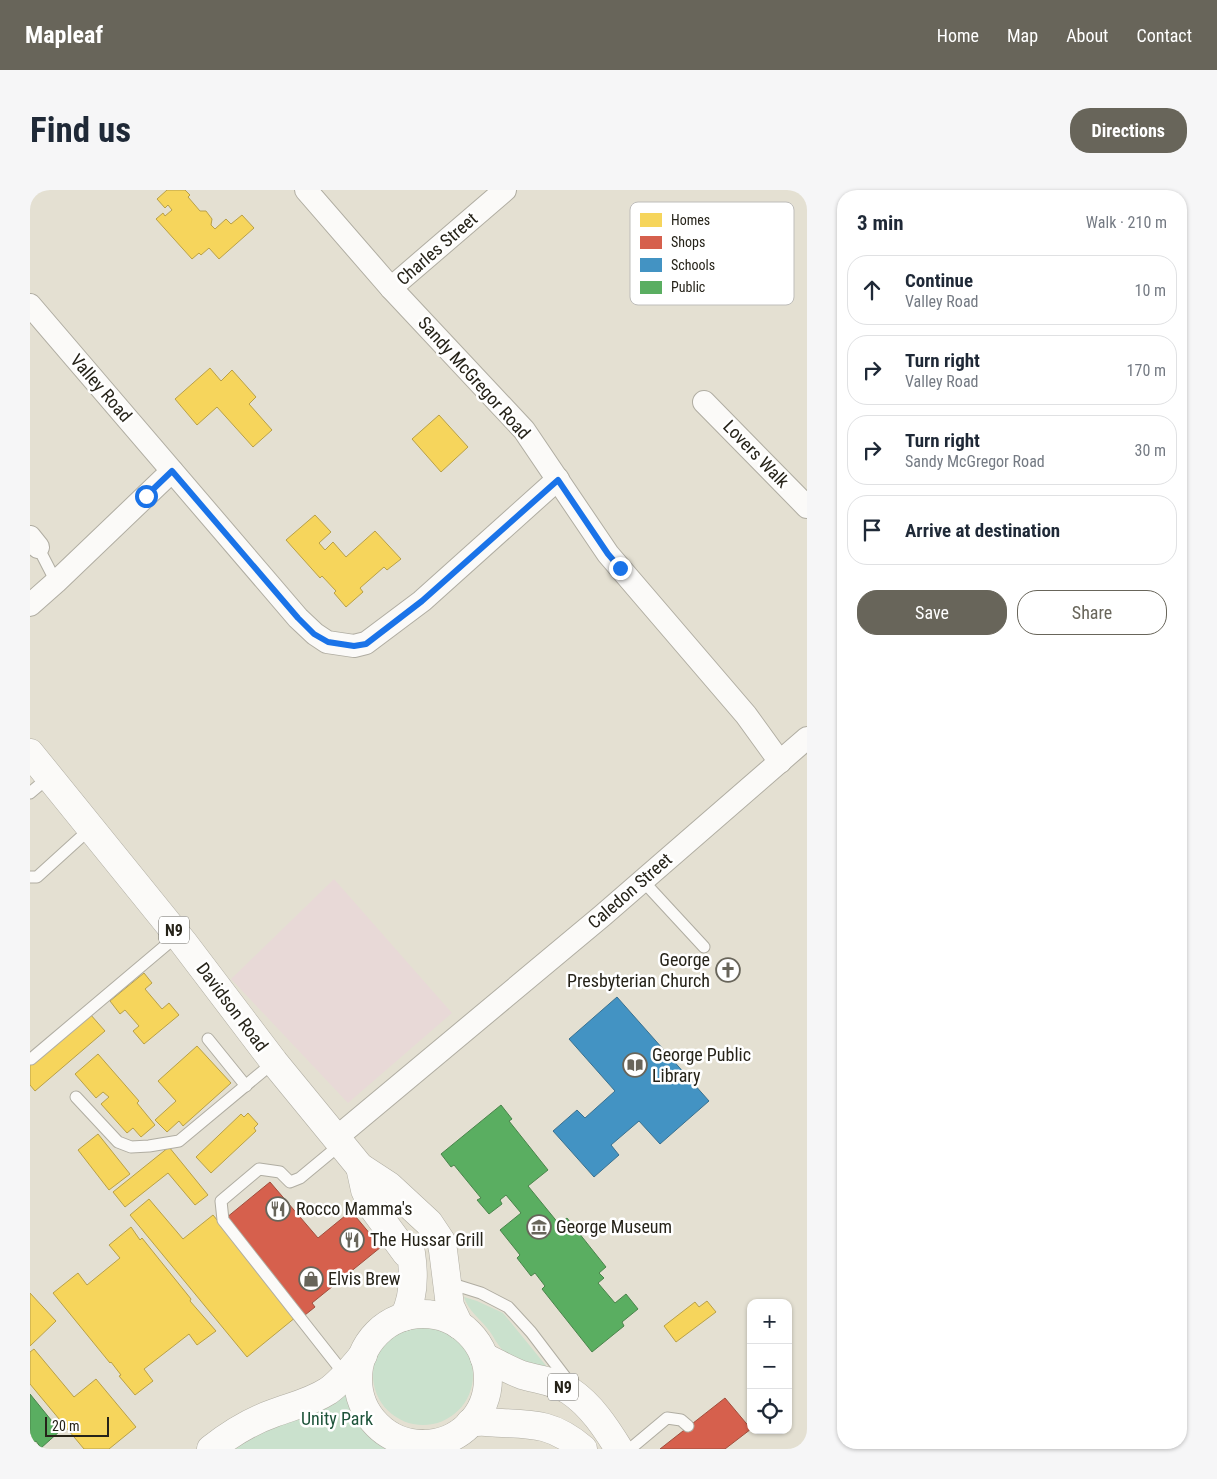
<!DOCTYPE html>
<html lang="en">
<head>
<meta charset="utf-8">
<style>
	:root { --surface:#fff; --page:#f6f6f7; --text:#1f2937; --muted:#747a83; --line:#e0e1e3; --accent:#68655a }
	body { margin:0; font-family:"Roboto Condensed",sans-serif; background:var(--page); color:var(--text) }
	.controls { position:absolute; right:15px; bottom:15px; display:grid; overflow:hidden; border-radius:10px; box-shadow:0 1px 4px #0004 }
	.controls button { width:45px; height:45px; display:grid; place-items:center; padding:0; border:0; border-bottom:1px solid var(--line); background:var(--surface); color:var(--text); font:25px sans-serif }
	.scale { position:absolute; left:15px; bottom:12px; width:64px; box-sizing:border-box; padding-left:5px; border:2px solid #262319; border-top:0; font-size:14px; line-height:18px; white-space:nowrap; color:#262319; -webkit-text-stroke:4px #fff; paint-order:stroke }
	.stop { position:absolute; width:15px; height:15px; margin:-11px; border:4px solid #1a73e8; border-radius:50%; background:#fff }
	.stop.end { background:#1a73e8; border-color:#fff; box-shadow:0 1px 5px #0008 }
	.list { margin:0; padding:0; list-style:none }
	h2 { display:flex; justify-content:space-between; align-items:center; height:65px; margin:0; padding:0 20px; font-size:21px }
	h2 small { font-size:16px; font-weight:400; color:var(--muted) }
	.list li { display:grid; grid-template-columns:32px 1fr auto; gap:15px; align-items:center; box-sizing:border-box; height:70px; margin:0 10px 10px; padding:0 10px; border:1px solid var(--line); border-radius:20px }
	.list b { display:block; font-size:19px; white-space:nowrap }
	.list p { margin:0; font-size:16px; white-space:nowrap; color:var(--muted) }
	.list em { font-size:16px; font-style:normal; color:var(--muted) }
	.actions { display:flex; gap:10px; padding:15px 20px }
	.actions a { flex:1; padding:11px 0; border:1px solid var(--accent); border-radius:20px; text-align:center; font-size:18px; color:var(--accent) }
	.actions .main { background:var(--accent); color:#fff }
	.icon { flex:none; width:28px; height:28px; fill:none; stroke:currentColor; stroke-width:2; stroke-linecap:round; stroke-linejoin:round }
	.map { position:relative; flex:none; width:777px; height:1259px; overflow:hidden; border-radius:20px }
	header { display:flex; align-items:center; gap:30px; box-sizing:border-box; height:70px; padding:0 25px; background:var(--accent); color:#fff }
	header strong { font-size:24px }
	nav { display:flex; gap:28px; margin-inline-start:auto; font-size:18px }
	.intro { display:flex; align-items:center; justify-content:space-between; box-sizing:border-box; height:120px; padding:0 30px }
	h1 { margin:0; font-size:35px }
	.button { padding:12px 22px; border-radius:20px; background:var(--accent); color:#fff; font-size:18px; font-weight:700 }
	main { display:flex; gap:30px; padding:0 30px }
	aside { flex:1; background:var(--surface); border-radius:20px; box-shadow:0 1px 4px #0004 }
	.map>svg:first-child { display:block }
	.commercial { fill:#e8d9d7 }
	.green { fill:#cae1cd }
	.homes { fill:#f6d55c; stroke:#b8a048 }
	.shops { fill:#d6604d; stroke:#a14e3d }
	.schools { fill:#4393c3; stroke:#3a7190 }
	.public { fill:#5aae61; stroke:#4a844b }
	.lines { fill:none; stroke-linecap:round; stroke-linejoin:round }
	.service-casing { stroke:#b0ada2; stroke-width:13 }
	.minor-casing { stroke:#b0ada2; stroke-width:24 }
	.secondary-casing { stroke:#b0ada2; stroke-width:29 }
	.trunk-casing { stroke:#b0ada2; stroke-width:29 }
	.service { stroke:#fbfaf8; stroke-width:11 }
	.minor { stroke:#fbfaf8; stroke-width:22 }
	.secondary { stroke:#fbfaf8; stroke-width:28 }
	.trunk { stroke:#fbfaf8; stroke-width:28 }
	.route { stroke:#1a73e8; stroke-width:6 }
	.labels { text-anchor:middle; stroke-width:5; stroke-linejoin:round; paint-order:stroke }
	.shield { fill:#fff; stroke:#67655e; stroke-width:1 }
	.shield-label { font-size:16px; font-weight:bold; fill:#262319 }
	.street-label { font-size:18px; fill:#262319; stroke:#fff }
	.poi-label { font-size:18px; fill:#262319; stroke:#fff; text-anchor:start }
	.park-label { font-size:18px; fill:#1d533a; stroke:#fff }
	.key { fill:#fff; stroke:#bebdba; stroke-width:1 }
	.key-label { font-size:14px; fill:#262319 }
</style>
</head>
<body>
<header>
<strong>Mapleaf</strong>
<nav><a>Home</a><a>Map</a><a>About</a><a>Contact</a></nav>
</header>
<div class="intro"><h1>Find us</h1><a class="button">Directions</a></div>
<main>
<div class="map">
<svg width="777" height="1259" viewBox="0 0 777 1259">
	<rect width="100%" height="100%" fill="#e4e0d2"/>
	<path class="commercial" d="M304,689L422,823L318,913L201,789Z"/>
	<g class="green">
		<path d="M434,1107L447,1111L473,1123L522,1183C511,1178 484,1169 476,1163C467,1156 464,1146 457,1138C449,1128 438,1120 434,1107Z"/>
		<circle cx="393" cy="1185" r="50"/>
		<path d="M328,1186C329,1209 337,1228 356,1241C366,1249 370,1247 377,1259H181Z"/>
	</g>
	<g class="homes">
		<path d="M137,0H155L160,5L158,7L170,21H176L182,29L181,35L185,39L196,29L201,34L212,25L224,38L189,69L179,58L171,65L169,63L162,69L126,29L133,23L135,26L142,20L138,15L135,18L127,9Z"/>
		<path d="M180,178L191,191L202,180L226,207L219,214L242,240L223,257L187,217L167,235L145,209Z"/>
		<path d="M409,225L438,257L411,282L382,249Z"/>
		<path d="M285,325L301,342L289,353L295,360L303,352L316,367L345,341L371,369L357,380L354,377L330,398L333,402L316,417L304,403L306,401L292,386L290,388L256,350Z"/>
		<path d="M114,783L122,793L115,799L132,819L139,813L149,825L114,854L103,841L109,836L95,820L90,824L80,811Z"/>
		<path d="M60,824L75,841L5,901L0,895V875Z"/>
		<path d="M167,856L201,893L153,936L149,931L137,942L125,930L146,911L128,891Z"/>
		<path d="M68,864L109,911L107,913L125,935L111,947L103,938L97,943L71,914L79,907L73,902L66,908L45,884Z"/>
		<path d="M218,923L228,934L224,938L226,941L181,983L166,967L211,924L214,927Z"/>
		<path d="M68,944L100,984L79,1000L48,960Z"/>
		<path d="M139,957L178,1005L165,1015L138,983L95,1017L83,1002Z"/>
		<path d="M119,1009L153,1049L183,1025L266,1127L217,1167L100,1025Z"/>
		<path d="M101,1037L110,1050L112,1048L161,1109L160,1111L186,1141L167,1155L159,1144L114,1179L123,1191L105,1205L89,1186L91,1185L81,1172L80,1173L23,1103L48,1083L57,1095L90,1068L79,1055Z"/>
		<path d="M0,1103L26,1131L0,1156Z"/>
		<path d="M677,1111L686,1122L646,1152L634,1136L665,1112L669,1117Z"/>
		<path d="M4,1159L44,1207L66,1189L106,1237L79,1259H54L0,1194V1162Z"/>
	</g>
	<g class="shops">
		<path d="M240,992L288,1048L321,1021L351,1057L282,1113L285,1117L275,1125L196,1028Z"/>
		<path d="M695,1208L721,1239L695,1259H630Z"/>
	</g>
	<path class="schools" d="M587,807L679,911L630,954L609,931L581,955L589,965L564,987L523,941L547,920L555,928L585,901L539,849Z"/>
	<g class="public">
		<path d="M471,915L482,929L479,931L518,980L498,996L529,1034L537,1028L576,1077L569,1083L574,1088L568,1093L585,1113L596,1104L608,1119L592,1132L594,1136L562,1162L512,1099L515,1096L505,1083L501,1086L487,1068L490,1065L470,1040L491,1023L476,1005L470,1010L472,1014L459,1024L447,1010L451,1008L424,975L421,977L411,964Z"/>
		<path d="M0,1204L30,1241L11,1258L6,1251L0,1255Z"/>
	</g>
	<g class="lines">
		<g class="service-casing">
			<g id="service">
				<path d="M8,357L26,392"/>
				<path d="M0,603L19,587"/>
				<path d="M0,687H7L61,638"/>
				<path d="M613,691L674,757"/>
				<path d="M178,849L216,896"/>
				<path d="M1,869L148,745"/>
				<path d="M46,907L88,952L101,957L119,956L149,951L244,872"/>
				<path d="M311,954L270,988L260,992L250,982L229,979L191,1011L193,1030L315,1185"/>
				<path d="M419,1093L451,1103L478,1117L501,1142L539,1192"/>
				<path d="M600,1259L637,1228L651,1230L658,1236"/>
			</g>
		</g>
		<g class="minor-casing">
			<g id="minor">
				<path d="M276,0L361,98L494,240L578,364L716,525L750,572"/>
				<path d="M361,98L475,0"/>
				<path d="M0,115L268,428L285,444L297,452L324,456L336,453L392,411L528,289"/>
				<path d="M674,212L777,317"/>
				<path d="M0,347L8,357"/>
				<path d="M0,415L26,392L142,281"/>
				<path d="M306,948L572,726L777,548"/>
			</g>
		</g>
		<g class="secondary-casing">
			<g id="secondary">
				<path d="M181,1259C200,1244 221,1231 244,1223C263,1216 281,1212 298,1201C312,1191 322,1178 333,1165"/>
				<path d="M377,1259L383,1255L392,1254"/>
			</g>
		</g>
		<g class="trunk-casing">
			<g id="trunk">
				<path d="M0,563L153,752L244,872L330,977L359,996L399,1033L411,1051L413,1060L420,1116L429,1135"/>
				<path d="M330,977L335,1000L343,1018L376,1063H381C384,1083 384,1108 374,1127"/>
				<circle cx="393" cy="1189" r="65"/>
				<path d="M454,1167C467,1173 479,1180 492,1185C509,1190 525,1191 540,1201C561,1215 576,1238 589,1259"/>
				<path d="M440,1233C453,1230 459,1233 472,1233C506,1234 525,1235 553,1259"/>
			</g>
		</g>
		<use href="#service" class="service"/>
		<use href="#minor" class="minor"/>
		<use href="#secondary" class="secondary"/>
		<use href="#trunk" class="trunk"/>
	</g>
	<g class="lines">
		<path class="route" d="M116,306L142,281L268,428L284,444L298,452L324,456L336,454L392,411L528,290L578,364L590,378"/>
	</g>
	<defs>
		<g id="church-ring" transform="scale(1.25)"><circle r="9.5" fill="#fff" stroke="#68655a" stroke-width="1.5"/><path d="M-1.2-6h2.4v3.5h3.3v2.4h-3.3V6h-2.4V-.1h-3.3v-2.4h3.3Z" fill="#68655a"/></g>
		<g id="library-ring" transform="scale(1.25)"><circle r="9.5" fill="#fff" stroke="#68655a" stroke-width="1.5"/><path d="M-6-4Q-3-5.5-.7-3.5V5Q-3 3-6 4ZM6-4Q3-5.5 .7-3.5V5Q3 3 6 4Z" fill="#68655a"/></g>
		<g id="restaurant-ring" transform="scale(1.25)"><circle r="9.5" fill="#fff" stroke="#68655a" stroke-width="1.5"/><path d="M-5-6h1v4h1v-4h1v4h1v-4h1v5L-1.5 .5V6h-2V.5L-5-1ZM5-6V6H3V1.5H1.5Q1.5-4 5-6Z" fill="#68655a"/></g>
		<g id="museum-ring" transform="scale(1.25)"><circle r="9.5" fill="#fff" stroke="#68655a" stroke-width="1.5"/><path d="M0-6L6-3V-2H-6V-3ZM-5-1h2V3h-2ZM-1-1h2V3h-2ZM3-1h2V3H3ZM-6 4H6V6H-6Z" fill="#68655a"/></g>
		<g id="shop-ring" transform="scale(1.25)"><circle r="9.5" fill="#fff" stroke="#68655a" stroke-width="1.5"/><path d="M-5-2.5h2.3a2.7 3.5 0 0 1 5.4 0H5L5.5 6h-11ZM-1.5-2.5h3a1.5 2.3 0 0 0-3 0Z" fill="#68655a"/></g>
	</defs>
	<g fill-rule="evenodd">
		<use href="#church-ring" x="698" y="780"/>
		<use href="#library-ring" x="605" y="875"/>
		<use href="#restaurant-ring" x="248" y="1019"/>
		<use href="#museum-ring" x="509" y="1037"/>
		<use href="#restaurant-ring" x="322" y="1050"/>
		<use href="#shop-ring" x="281" y="1089"/>
	</g>
	<g class="labels">
		<g class="shield">
			<rect x="129" y="726.5" width="30" height="27" rx="4"/>
			<rect x="518" y="1183.5" width="30" height="27" rx="4"/>
		</g>
		<g class="shield-label">
			<text x="144" y="746">N9</text>
			<text x="533" y="1203">N9</text>
		</g>
		<g class="street-label">
			<text transform="translate(407 59) rotate(-41)" y="6">Charles Street</text>
			<text transform="translate(444 188) rotate(48)" y="6">Sandy McGregor Road</text>
			<text transform="translate(71 198) rotate(49)" y="6">Valley Road</text>
			<text transform="translate(726 264) rotate(46)" y="6">Lovers Walk</text>
			<text transform="translate(600 701) rotate(-41)" y="6">Caledon Street</text>
			<text transform="translate(202 817) rotate(53)" y="6">Davidson Road</text>
		</g>
		<g class="poi-label">
			<text x="680" y="776" text-anchor="end">George<tspan x="680" dy="21">Presbyterian Church</tspan></text>
			<text x="622" y="871">George Public<tspan x="622" dy="21">Library</tspan></text>
			<text x="266" y="1025">Rocco Mamma's</text>
			<text x="526" y="1043">George Museum</text>
			<text x="340" y="1056">The Hussar Grill</text>
			<text x="298" y="1095">Elvis Brew</text>
		</g>
		<g class="park-label">
			<text x="307" y="1235">Unity Park</text>
		</g>
	</g>
	<rect x="600" y="12" width="164" height="103" rx="8" class="key"/>
	<rect x="610" y="23" width="22" height="14" fill="#f6d55c"/>
	<rect x="610" y="46" width="22" height="13" fill="#d6604d"/>
	<rect x="610" y="68" width="22" height="14" fill="#4393c3"/>
	<rect x="610" y="91" width="22" height="13" fill="#5aae61"/>
	<g class="key-label">
		<text x="641" y="35">Homes</text>
		<text x="641" y="57">Shops</text>
		<text x="641" y="80">Schools</text>
		<text x="641" y="102">Public</text>
	</g>
</svg>
<div class="controls">
<button>+</button>
<button>−</button>
<button><svg class="icon" aria-label="locate" viewBox="0 0 24 24"><circle cx="12" cy="12" r="6"/><path d="M12 2v4M12 18v4M2 12h4M18 12h4"/></svg></button>
</div>
<div class="scale">20 m</div>
<div class="stop" style="left:116px;top:306px"></div>
<div class="stop end" style="left:590px;top:378px"></div>
</div>
<aside>
<h2>3 min<small>Walk · 210 m</small></h2>
<ul class="list">
<li><svg class="icon" aria-label="ahead" viewBox="0 0 24 24"><path d="M12 20V5M6 11l6-6 6 6"/></svg><div><b>Continue</b><p>Valley Road</p></div><em>10 m</em></li>
<li><svg class="icon" aria-label="right" viewBox="0 0 24 24"><path d="M7 20v-9h11M14 6l5 5-5 5"/></svg><div><b>Turn right</b><p>Valley Road</p></div><em>170 m</em></li>
<li><svg class="icon" aria-label="right" viewBox="0 0 24 24"><path d="M7 20v-9h11M14 6l5 5-5 5"/></svg><div><b>Turn right</b><p>Sandy McGregor Road</p></div><em>30 m</em></li>
<li><svg class="icon" aria-label="arrive" viewBox="0 0 24 24"><path d="M6 21V4h12l-3 4 3 4H6"/></svg><div><b>Arrive at destination</b></div></li>
</ul>
<div class="actions"><a class="main">Save</a><a>Share</a></div>
</aside>
</main>
</body>
</html>
